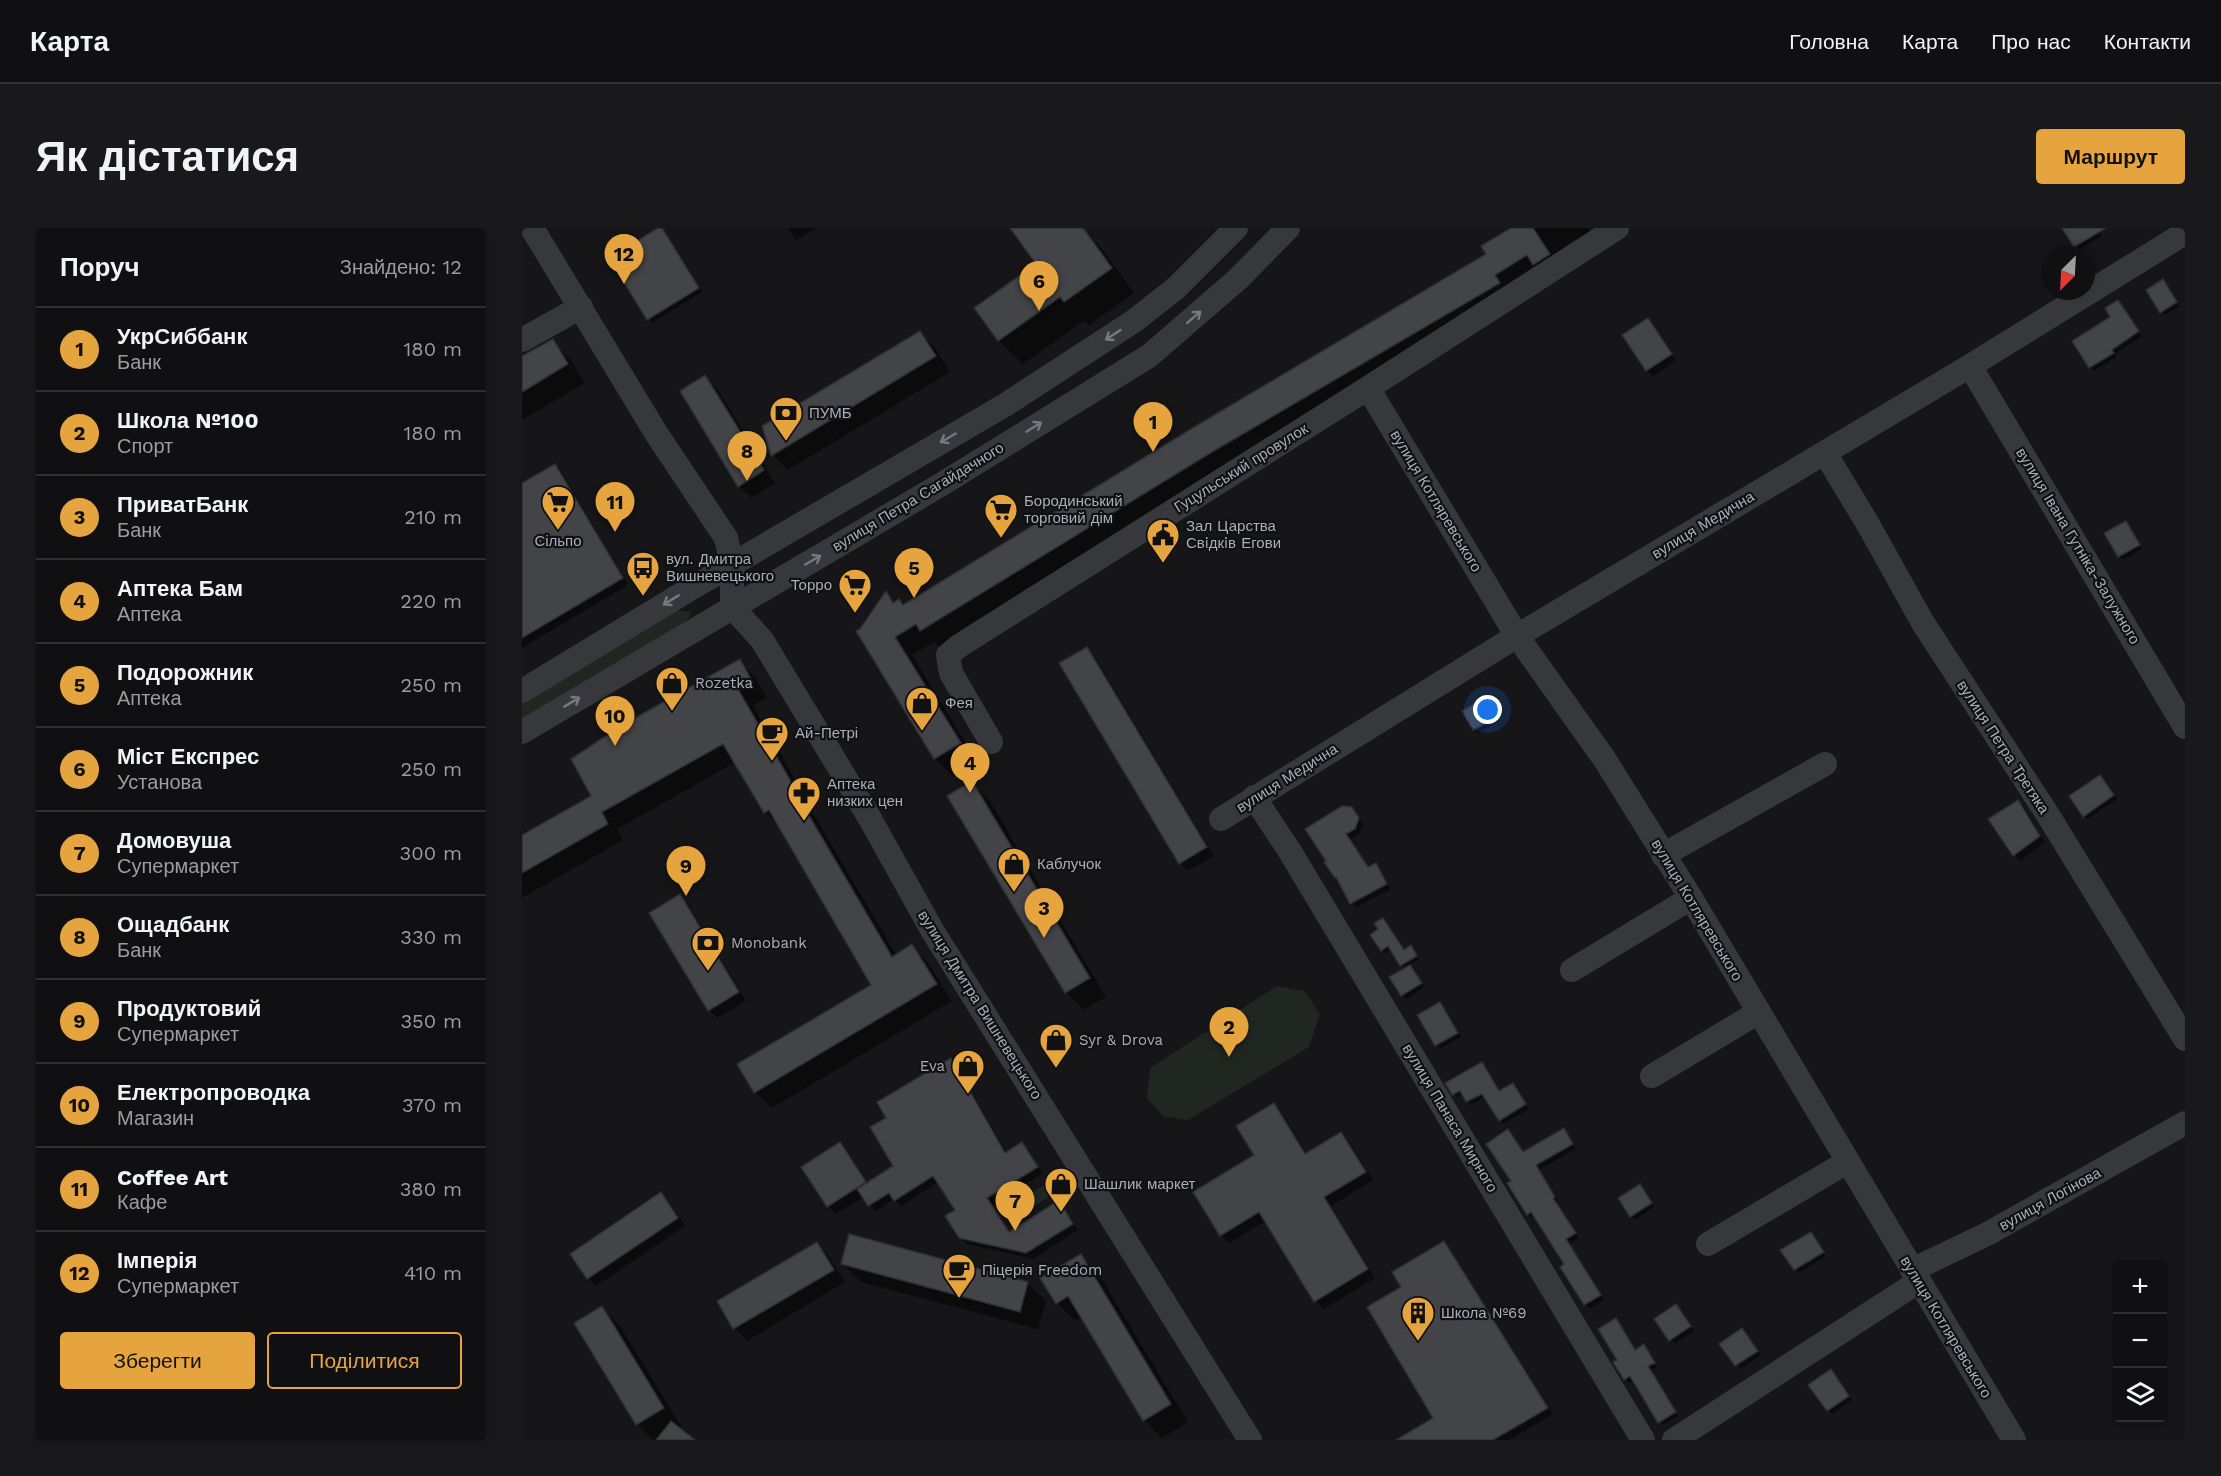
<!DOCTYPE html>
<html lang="uk">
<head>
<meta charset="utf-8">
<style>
	:root { --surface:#101012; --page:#19191b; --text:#f1f3f6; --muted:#9c9d9f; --line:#303032; --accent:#e6a43f }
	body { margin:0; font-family:"Work Sans",sans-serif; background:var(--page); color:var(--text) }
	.controls { position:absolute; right:18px; bottom:18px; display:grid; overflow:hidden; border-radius:6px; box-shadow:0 3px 9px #0003 }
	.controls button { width:54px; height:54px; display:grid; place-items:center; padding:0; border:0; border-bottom:2px solid var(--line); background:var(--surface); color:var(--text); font:30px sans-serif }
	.compass { position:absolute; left:1519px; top:18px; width:54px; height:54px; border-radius:50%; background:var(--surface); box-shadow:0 3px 9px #0003; rotate:204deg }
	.you { position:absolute; left:966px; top:482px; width:21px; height:21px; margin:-15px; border:4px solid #fff; border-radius:50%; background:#1a73e8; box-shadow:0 0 0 9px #1a73e833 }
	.badge { display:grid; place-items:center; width:39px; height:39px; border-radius:50%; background:var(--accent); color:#111; font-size:20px; font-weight:700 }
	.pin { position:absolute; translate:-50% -50px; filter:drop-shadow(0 2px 3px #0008) }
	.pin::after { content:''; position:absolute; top:32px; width:21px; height:18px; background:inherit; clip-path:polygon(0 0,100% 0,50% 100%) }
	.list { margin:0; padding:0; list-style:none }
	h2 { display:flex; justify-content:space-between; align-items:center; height:78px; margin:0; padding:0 24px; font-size:26px }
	h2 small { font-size:20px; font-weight:400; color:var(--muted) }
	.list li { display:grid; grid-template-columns:39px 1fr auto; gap:18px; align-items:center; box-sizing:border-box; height:84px; padding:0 24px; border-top:2px solid var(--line) }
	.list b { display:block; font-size:22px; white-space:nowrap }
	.list p { margin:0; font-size:20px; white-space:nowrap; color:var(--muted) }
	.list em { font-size:20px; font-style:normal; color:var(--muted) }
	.actions { display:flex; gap:12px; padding:18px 24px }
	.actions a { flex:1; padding:14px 0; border:2px solid var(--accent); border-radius:6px; text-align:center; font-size:21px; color:var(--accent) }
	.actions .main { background:var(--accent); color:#111 }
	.icon { flex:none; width:33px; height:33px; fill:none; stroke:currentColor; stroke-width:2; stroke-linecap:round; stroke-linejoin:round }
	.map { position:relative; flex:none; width:1663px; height:1212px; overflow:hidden; border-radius:6px }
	header { display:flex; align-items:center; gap:36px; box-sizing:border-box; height:84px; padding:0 30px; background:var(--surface); border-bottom:2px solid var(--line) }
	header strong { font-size:28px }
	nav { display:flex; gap:33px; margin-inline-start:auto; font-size:21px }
	.intro { display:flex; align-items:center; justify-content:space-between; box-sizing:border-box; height:144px; padding:0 36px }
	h1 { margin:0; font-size:42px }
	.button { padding:15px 27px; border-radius:6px; background:var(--accent); color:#111; font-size:21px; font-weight:700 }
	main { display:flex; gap:36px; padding:0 36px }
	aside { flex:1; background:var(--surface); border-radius:6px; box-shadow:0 3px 9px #0003 }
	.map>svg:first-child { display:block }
	.green { fill:#202721 }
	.shadow { fill:#0007 }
	.building { fill:#434448; stroke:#303034; stroke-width:1.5 }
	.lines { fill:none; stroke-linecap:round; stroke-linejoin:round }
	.minor { stroke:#37383c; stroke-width:24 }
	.oneway { stroke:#767980 }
	.labels { text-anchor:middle; stroke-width:4.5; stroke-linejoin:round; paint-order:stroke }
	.poi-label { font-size:15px; fill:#a9aeb7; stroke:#111113; text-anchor:start }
	.street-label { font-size:15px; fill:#a9aeb7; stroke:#111113 }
</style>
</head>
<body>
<header>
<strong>Карта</strong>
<nav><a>Головна</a><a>Карта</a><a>Про нас</a><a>Контакти</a></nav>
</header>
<div class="intro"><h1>Як дістатися</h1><a class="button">Маршрут</a></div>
<main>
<aside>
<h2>Поруч<small>Знайдено: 12</small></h2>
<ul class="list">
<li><span class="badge">1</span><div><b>УкрСиббанк</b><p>Банк</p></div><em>180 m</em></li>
<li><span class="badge">2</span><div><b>Школа №100</b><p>Спорт</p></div><em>180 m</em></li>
<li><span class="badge">3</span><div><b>ПриватБанк</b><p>Банк</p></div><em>210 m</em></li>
<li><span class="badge">4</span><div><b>Аптека Бам</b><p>Аптека</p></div><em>220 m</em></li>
<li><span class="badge">5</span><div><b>Подорожник</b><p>Аптека</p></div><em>250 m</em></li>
<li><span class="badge">6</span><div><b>Міст Експрес</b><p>Установа</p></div><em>250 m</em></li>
<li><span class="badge">7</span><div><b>Домовуша</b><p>Супермаркет</p></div><em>300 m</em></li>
<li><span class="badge">8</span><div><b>Ощадбанк</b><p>Банк</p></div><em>330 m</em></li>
<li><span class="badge">9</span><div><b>Продуктовий</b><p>Супермаркет</p></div><em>350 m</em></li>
<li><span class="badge">10</span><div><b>Електропроводка</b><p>Магазин</p></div><em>370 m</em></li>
<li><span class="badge">11</span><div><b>Coffee Art</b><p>Кафе</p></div><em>380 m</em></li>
<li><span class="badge">12</span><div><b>Імперія</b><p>Супермаркет</p></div><em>410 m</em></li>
</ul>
<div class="actions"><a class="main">Зберегти</a><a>Поділитися</a></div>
</aside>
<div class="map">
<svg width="1663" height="1212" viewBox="0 0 1663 1212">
	<rect width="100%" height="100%" fill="#161618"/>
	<g class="green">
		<path d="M155,382L170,384L163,396L0,493V475Z"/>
		<path d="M755,758L782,763L798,786L787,819L666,892L641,888L625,870L628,840Z"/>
		<path d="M526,955L533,965L491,991L485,980Z"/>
	</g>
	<g class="shadow">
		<path d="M266,0H294L274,12Z"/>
		<path d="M490,0H560L581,22L612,65L567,97L562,93L501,136L477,113L454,81L516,36Z"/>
		<path d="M992,0H1067L1069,4L1044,45L417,419L412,414L390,427L456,534L431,548L413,531L336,404L364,366L373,375L377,373L382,378L966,27Z"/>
		<path d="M1542,0H1575L1580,8L1557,22Z"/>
		<path d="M142,4L180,64L130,95L89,30Z"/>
		<path d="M1644,57L1657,79L1643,87L1639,84Z"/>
		<path d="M1596,73L1620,108L1593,126L1595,129L1572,143L1552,113L1590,89Z"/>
		<path d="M1125,92L1154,132L1131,148L1125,142Z"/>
		<path d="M398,105L413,120L428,144L266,242L251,227Z"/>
		<path d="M30,113L48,131L63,155L0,192V131Z"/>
		<path d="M183,149L196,162L253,255L229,270L217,258Z"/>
		<path d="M33,238L39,243L106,357L0,420V257Z"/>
		<path d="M1604,295L1620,321L1601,332L1597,328Z"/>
		<path d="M565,421L573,429L692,628L666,643L658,635Z"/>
		<path d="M217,433L233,449L245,470L231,477L291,582L290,583L375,728L389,718L405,734L430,773L250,880L233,864L217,837L351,758L259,601L243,584L214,534L95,601L101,612L0,670V609L71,569Z"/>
		<path d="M959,474L973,496L956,505L942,483Z"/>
		<path d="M1582,552L1595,571L1566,591L1562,588Z"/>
		<path d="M450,555L468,573L584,769L562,782L544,764Z"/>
		<path d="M1496,574L1502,579L1523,614L1498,633L1468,592Z"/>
		<path d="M829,581L841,596L837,606L827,612L847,640L854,637L858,642L869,661L834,679L814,649Z"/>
		<path d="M158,668L166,676L224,773L195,790L187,782Z"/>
		<path d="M850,707L883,723L891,722L897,731L887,737L902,759L884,771L880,767L883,741L869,721L863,725Z"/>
		<path d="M918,776L939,809L918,821L897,788Z"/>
		<path d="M429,832L435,838L485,926L500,916L521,945L470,977L488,1004L536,974L556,1002L511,1031L445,1016L438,1010L435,982L417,954L379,978L372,971L354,983L342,969L314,986L306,978L317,916L326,924L346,956L373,938L366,890Z"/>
		<path d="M960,836L978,865L994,861L1007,881L981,896L963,869L949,877L941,866L935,869L932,866Z"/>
		<path d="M752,877L760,885L785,927L819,906L827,914L851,952L809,978L853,1050L802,1081L794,1073L744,993L707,1015L699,1007L734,927Z"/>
		<path d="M1041,902L1054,921L1017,942L1037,974L1034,975L1057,1010L1047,1016L1082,1072L1068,1081L1040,1039L1045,1037L1013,988L1010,990L1006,986L991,953L986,903L1002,925Z"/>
		<path d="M1121,962L1132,979L1113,992L1109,988Z"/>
		<path d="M139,966L147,974L163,998L74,1058L66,1050Z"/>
		<path d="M1289,1006L1304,1028L1277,1045L1261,1022Z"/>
		<path d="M921,1015L927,1021L1031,1186L987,1212H877L913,1191L881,1060Z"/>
		<path d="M295,1016L307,1028L323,1054L225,1113L213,1100L197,1074Z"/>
		<path d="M559,1028L577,1046L666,1194L640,1210L622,1192L560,1088L553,1093L535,1075Z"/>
		<path d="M321,1036L505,1055L524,1073L516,1101L339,1054Z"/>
		<path d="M80,1080L98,1098L159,1198L156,1200L170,1212H131L115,1196Z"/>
		<path d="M1158,1081L1172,1103L1152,1116L1134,1091Z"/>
		<path d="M1220,1101L1239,1127L1218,1141L1199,1116Z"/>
		<path d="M1122,1118L1135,1139L1129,1142L1156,1188L1141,1197L1112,1152L1107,1155L1103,1151L1113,1123Z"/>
		<path d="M1313,1147L1330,1172L1310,1186L1306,1182Z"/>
	</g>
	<g class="building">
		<path d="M136,0H140L177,60L125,92L87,30Z"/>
		<path d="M488,0H561L590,40L542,74L538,69L476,113L452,80L514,36Z"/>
		<path d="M989,0H1011L1028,26L1011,37L1005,27L973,47L978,55L690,224L398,403L394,396L373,409L439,515L412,531L334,403L338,401L364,363L371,375L377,371L381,377L674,198L964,26L959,18Z"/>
		<path d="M1540,0H1584L1552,19Z"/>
		<path d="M1641,51L1655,74L1638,85L1624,62Z"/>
		<path d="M1596,72L1617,103L1590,122L1592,125L1567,140L1550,113L1588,89L1583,80Z"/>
		<path d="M1126,90L1150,126L1124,143L1100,107Z"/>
		<path d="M398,103L414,128L249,228L240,198Z"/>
		<path d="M31,111L46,136L0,164V128Z"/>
		<path d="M183,147L242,242L216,259L158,163Z"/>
		<path d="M33,236L101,350L0,410V255Z"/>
		<path d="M1604,293L1618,317L1596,329L1582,305Z"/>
		<path d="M565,419L685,619L657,636L537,435Z"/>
		<path d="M218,431L230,453L216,461L276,566L275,567L370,729L390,716L415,756L232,865L215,836L349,757L247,582L242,585L201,516L80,584L86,596L0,645V607L69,568L49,531L99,498Z"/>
		<path d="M959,472L970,492L951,502L940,483Z"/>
		<path d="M1578,547L1592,567L1561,589L1547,568Z"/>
		<path d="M450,553L568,750L543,765L425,568Z"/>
		<path d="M1496,572L1518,608L1491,628L1466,591Z"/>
		<path d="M820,578L830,579L837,590L833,601L824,606L846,639L854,635L865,656L828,676L814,649L813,650L802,634L804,633L783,601Z"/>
		<path d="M158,666L217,764L186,783L127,685Z"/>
		<path d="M861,690L882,722L889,717L895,728L878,738L866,718L859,723L848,707L856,701L852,695Z"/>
		<path d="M888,737L900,755L879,768L867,749Z"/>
		<path d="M918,774L936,805L913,818L895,787Z"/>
		<path d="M429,830L483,925L500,914L516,939L465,970L487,1004L537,972L551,996L504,1025L437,1010L423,988L433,982L411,948L372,973L367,965L346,978L335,961L371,938L348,899L364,890L355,874Z"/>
		<path d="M960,834L977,863L991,855L1004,876L977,893L960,866L944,874L938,863L930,867L923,855Z"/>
		<path d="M752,875L783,926L819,904L844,944L802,969L846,1041L792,1074L737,984L698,1008L671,964L732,927L714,898Z"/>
		<path d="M1042,900L1051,916L1014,937L1033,969L1031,970L1054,1005L1044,1011L1079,1067L1062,1077L1038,1039L1042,1036L1009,984L1005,987L985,955L989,953L964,916L986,901L1001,924Z"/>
		<path d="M318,914L344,954L305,979L279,939Z"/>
		<path d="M1118,956L1130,975L1108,989L1096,970Z"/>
		<path d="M139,964L156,990L65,1051L48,1026Z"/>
		<path d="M1289,1004L1302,1024L1272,1042L1258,1022Z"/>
		<path d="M327,1006L506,1054L498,1084L319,1036Z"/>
		<path d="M922,1013L1026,1180L971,1212H874L911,1190L845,1079L879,1059L870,1044Z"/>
		<path d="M295,1014L312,1042L211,1101L195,1073Z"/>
		<path d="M559,1026L649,1176L621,1193L546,1068L534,1076L518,1050Z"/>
		<path d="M1154,1076L1169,1098L1147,1113L1132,1091Z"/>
		<path d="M80,1078L142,1180L114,1197L52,1095Z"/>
		<path d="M1094,1090L1113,1122L1122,1116L1133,1135L1126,1138L1154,1184L1136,1195L1108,1148L1102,1152L1091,1134L1095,1132L1076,1101Z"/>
		<path d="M1220,1100L1236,1123L1213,1138L1197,1116Z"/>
		<path d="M1309,1141L1327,1168L1305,1183L1286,1157Z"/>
		<path d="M149,1193L173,1212H134Z"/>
	</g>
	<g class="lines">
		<g class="minor">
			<path d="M10,0L134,205L204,310L210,337V379L240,412L347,589L410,702L728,1212"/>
			<path d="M0,112L59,79"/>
			<path d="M1448,138L1663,499"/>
			<path d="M846,160L995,408L1083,532L1169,670L1492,1212"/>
			<path d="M1303,225L1347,298L1401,395L1526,587L1663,811"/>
			<path d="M0,463L168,361L483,177L612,93L654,60L714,0"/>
			<path d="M0,504L420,256L627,128L716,51L766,0"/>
			<path d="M469,514L429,445L426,427L437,418L846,160L1095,0"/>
			<path d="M732,569L767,622L1121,1212"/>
			<path d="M699,591L995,408L1448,138L1663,5"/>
			<path d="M1141,627L1303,536"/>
			<path d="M1050,742L1169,670"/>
			<path d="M1130,848L1237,784"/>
			<path d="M1186,1016L1325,934"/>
			<path d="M1390,1042L1465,1006L1663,895"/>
			<path d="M1152,1212L1396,1054"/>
		</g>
	</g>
	<defs><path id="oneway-shaft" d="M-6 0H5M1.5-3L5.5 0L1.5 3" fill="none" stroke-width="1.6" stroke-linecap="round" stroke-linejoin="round" transform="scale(1.5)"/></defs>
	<g class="oneway">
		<use href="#oneway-shaft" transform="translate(672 89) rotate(-41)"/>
		<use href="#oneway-shaft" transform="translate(591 107) rotate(147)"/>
		<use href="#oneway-shaft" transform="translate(512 199) rotate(-32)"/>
		<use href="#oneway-shaft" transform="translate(426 210) rotate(150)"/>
		<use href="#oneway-shaft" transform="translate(291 332) rotate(-30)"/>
		<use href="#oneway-shaft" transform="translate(149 372) rotate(149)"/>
		<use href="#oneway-shaft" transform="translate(50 474) rotate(-31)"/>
	</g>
	<defs>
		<g id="bank-pin" transform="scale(1.725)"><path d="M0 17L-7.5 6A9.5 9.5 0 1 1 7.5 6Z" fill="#e6a43f" stroke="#111113"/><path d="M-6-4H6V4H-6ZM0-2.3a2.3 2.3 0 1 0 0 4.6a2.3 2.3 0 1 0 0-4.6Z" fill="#111"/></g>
		<g id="supermarket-pin" transform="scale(1.725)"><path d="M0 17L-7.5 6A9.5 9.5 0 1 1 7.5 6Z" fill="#e6a43f" stroke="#111113"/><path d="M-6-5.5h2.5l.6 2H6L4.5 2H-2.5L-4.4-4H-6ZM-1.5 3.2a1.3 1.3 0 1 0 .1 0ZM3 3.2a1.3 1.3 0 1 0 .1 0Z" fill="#111"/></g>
		<g id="civic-pin" transform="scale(1.725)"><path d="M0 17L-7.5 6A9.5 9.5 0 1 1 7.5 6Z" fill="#e6a43f" stroke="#111113"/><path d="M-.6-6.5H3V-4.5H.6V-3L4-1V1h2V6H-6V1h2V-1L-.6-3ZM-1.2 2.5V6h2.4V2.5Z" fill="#111"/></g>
		<g id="bus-pin" transform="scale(1.725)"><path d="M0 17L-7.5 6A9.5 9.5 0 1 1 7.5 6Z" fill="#e6a43f" stroke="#111113"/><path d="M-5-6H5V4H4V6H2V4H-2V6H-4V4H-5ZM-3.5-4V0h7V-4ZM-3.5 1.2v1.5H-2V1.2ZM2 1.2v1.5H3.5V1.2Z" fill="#111"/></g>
		<g id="shop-pin" transform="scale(1.725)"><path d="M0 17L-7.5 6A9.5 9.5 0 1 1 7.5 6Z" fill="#e6a43f" stroke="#111113"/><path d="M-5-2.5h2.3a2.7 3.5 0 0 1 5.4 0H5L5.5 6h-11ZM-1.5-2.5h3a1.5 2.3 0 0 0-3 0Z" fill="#111"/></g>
		<g id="cafe-pin" transform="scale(1.725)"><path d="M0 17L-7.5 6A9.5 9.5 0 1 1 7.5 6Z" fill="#e6a43f" stroke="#111113"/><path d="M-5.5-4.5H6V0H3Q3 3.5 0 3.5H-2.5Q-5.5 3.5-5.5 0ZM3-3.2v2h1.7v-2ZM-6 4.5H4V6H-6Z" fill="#111"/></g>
		<g id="pharmacy-pin" transform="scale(1.725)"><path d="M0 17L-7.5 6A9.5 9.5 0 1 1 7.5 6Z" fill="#e6a43f" stroke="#111113"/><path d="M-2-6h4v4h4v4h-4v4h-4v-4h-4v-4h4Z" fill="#111"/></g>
		<g id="building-pin" transform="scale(1.725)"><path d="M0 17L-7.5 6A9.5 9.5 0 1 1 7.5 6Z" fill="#e6a43f" stroke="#111113"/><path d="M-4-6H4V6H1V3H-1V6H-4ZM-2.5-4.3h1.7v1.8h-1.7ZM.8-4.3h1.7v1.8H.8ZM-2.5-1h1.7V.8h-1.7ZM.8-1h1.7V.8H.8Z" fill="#111"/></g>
	</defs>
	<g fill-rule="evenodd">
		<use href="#bank-pin" x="264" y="185"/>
		<use href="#supermarket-pin" x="36" y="274"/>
		<use href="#supermarket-pin" x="479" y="282"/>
		<use href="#civic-pin" x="641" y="307"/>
		<use href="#bus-pin" x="121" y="340"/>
		<use href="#supermarket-pin" x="333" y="357"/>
		<use href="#shop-pin" x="150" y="455"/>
		<use href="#shop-pin" x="400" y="475"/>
		<use href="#cafe-pin" x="250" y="505"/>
		<use href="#pharmacy-pin" x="282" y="565"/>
		<use href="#shop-pin" x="492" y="636"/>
		<use href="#bank-pin" x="186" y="715"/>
		<use href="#shop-pin" x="534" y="812"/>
		<use href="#shop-pin" x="446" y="838"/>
		<use href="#shop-pin" x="539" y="956"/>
		<use href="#cafe-pin" x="437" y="1042"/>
		<use href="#building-pin" x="896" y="1085"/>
	</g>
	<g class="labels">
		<g class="poi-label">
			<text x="287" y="190">ПУМБ</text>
			<text x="502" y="278">Бородинський<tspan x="502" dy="17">торговий дім</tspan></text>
			<text x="664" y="303">Зал Царства<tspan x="664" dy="17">Свiдкiв Егови</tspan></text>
			<text x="36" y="318" text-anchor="middle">Сільпо</text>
			<text x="144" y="336">вул. Дмитра<tspan x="144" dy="17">Вишневецького</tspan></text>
			<text x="310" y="362" text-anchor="end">Торро</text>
			<text x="173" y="460">Rozetka</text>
			<text x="423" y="480">Фея</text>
			<text x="273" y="510">Ай-Петрі</text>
			<text x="305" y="561">Аптека<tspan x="305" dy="17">низких цен</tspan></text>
			<text x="515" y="641">Каблучок</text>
			<text x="209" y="720">Monobank</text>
			<text x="557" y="817">Syr &amp; Drova</text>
			<text x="423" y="843" text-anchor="end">Eva</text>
			<text x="562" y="961">Шашлик маркет</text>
			<text x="460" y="1047">Піцерія Freedom</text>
			<text x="919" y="1090">Школа №69</text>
		</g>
		<g class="street-label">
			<text transform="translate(719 240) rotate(-32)" y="5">Гуцульський провулок</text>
			<text transform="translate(396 269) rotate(-31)" y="5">вулиця Петра Сагайдачного</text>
			<text transform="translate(914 273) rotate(59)" y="5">вулиця Котляревського</text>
			<text transform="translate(1181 297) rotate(-31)" y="5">вулиця Медична</text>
			<text transform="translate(1556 318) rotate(59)" y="5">вулиця Івана Гутніка-Залужного</text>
			<text transform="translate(1481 519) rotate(57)" y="5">вулиця Петра Третяка</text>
			<text transform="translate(765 550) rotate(-32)" y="5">вулиця Медична</text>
			<text transform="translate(1175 682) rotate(59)" y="5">вулиця Котляревського</text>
			<text transform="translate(458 777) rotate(58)" y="5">вулиця Дмитра Вишневецького</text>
			<text transform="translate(928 890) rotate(59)" y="5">вулиця Панаса Мирного</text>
			<text transform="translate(1528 971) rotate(-29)" y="5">вулиця Логінова</text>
			<text transform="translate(1424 1099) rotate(59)" y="5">вулиця Котляревського</text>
		</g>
	</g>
</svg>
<div class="controls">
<button>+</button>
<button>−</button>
<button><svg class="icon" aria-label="layers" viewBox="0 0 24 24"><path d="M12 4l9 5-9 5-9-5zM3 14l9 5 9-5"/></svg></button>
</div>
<svg class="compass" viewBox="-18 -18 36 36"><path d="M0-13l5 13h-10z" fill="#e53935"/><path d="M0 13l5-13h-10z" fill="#9c9d9f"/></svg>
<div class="you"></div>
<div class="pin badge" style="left:631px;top:224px">1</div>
<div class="pin badge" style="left:707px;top:829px">2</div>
<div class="pin badge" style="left:522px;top:710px">3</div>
<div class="pin badge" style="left:448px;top:565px">4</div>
<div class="pin badge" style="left:392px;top:370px">5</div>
<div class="pin badge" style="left:517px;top:83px">6</div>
<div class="pin badge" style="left:493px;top:1003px">7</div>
<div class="pin badge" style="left:225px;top:253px">8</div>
<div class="pin badge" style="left:164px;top:668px">9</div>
<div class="pin badge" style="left:93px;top:518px">10</div>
<div class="pin badge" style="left:93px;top:304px">11</div>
<div class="pin badge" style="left:102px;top:56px">12</div>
</div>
</main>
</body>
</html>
